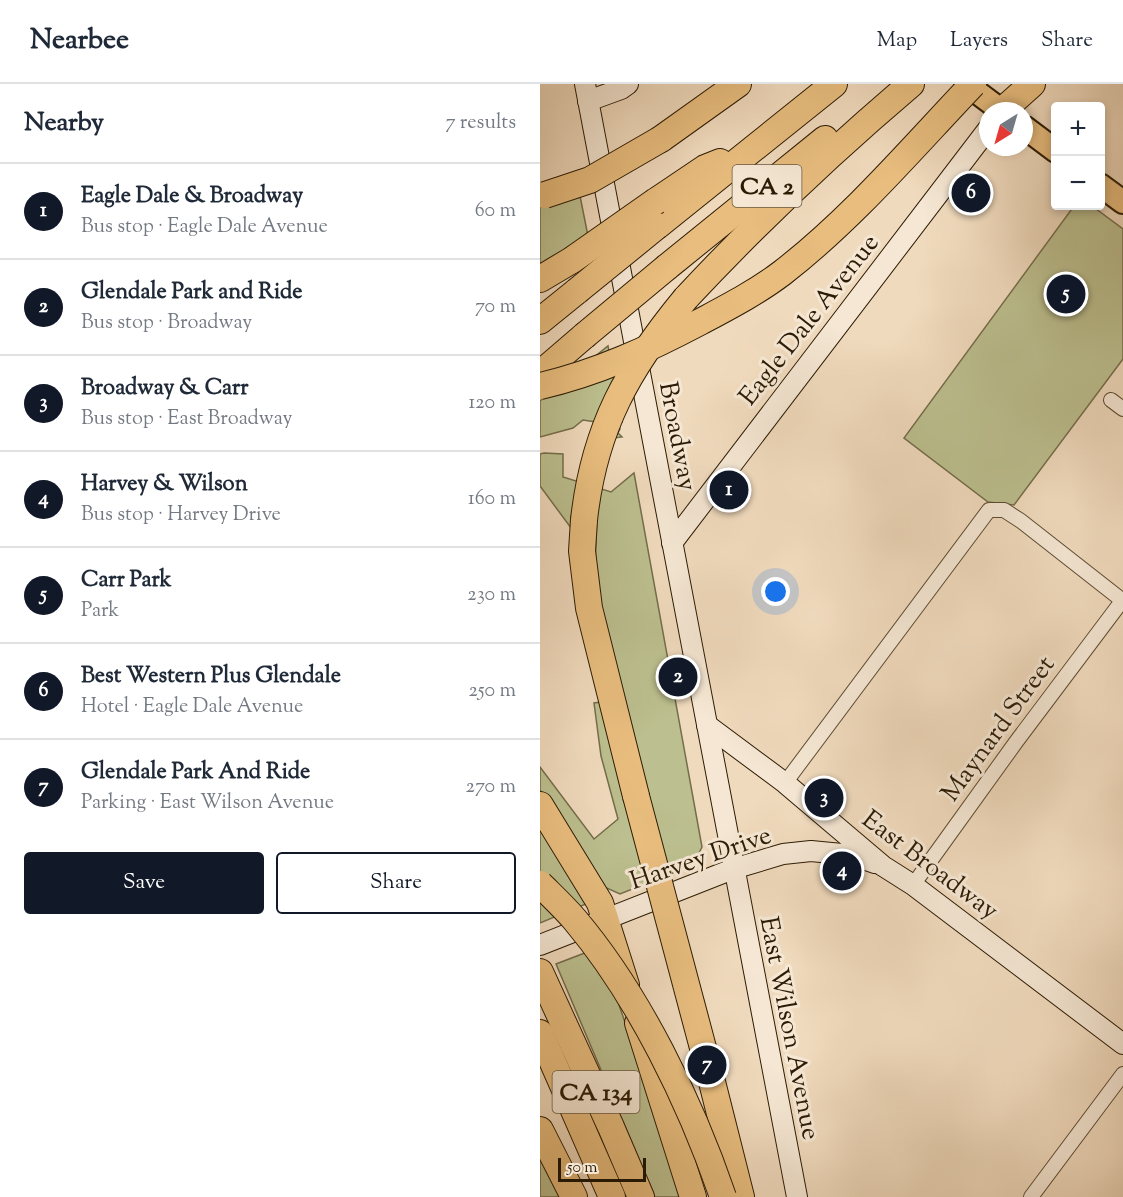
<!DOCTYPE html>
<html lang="en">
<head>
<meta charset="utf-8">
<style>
	:root { --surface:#fff; --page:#f6f6f7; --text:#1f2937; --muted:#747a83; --line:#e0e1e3; --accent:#111827 }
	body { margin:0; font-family:"Sorts Mill Goudy",serif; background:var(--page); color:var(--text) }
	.controls { position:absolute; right:18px; top:18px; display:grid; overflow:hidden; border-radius:6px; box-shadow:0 3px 9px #0003 }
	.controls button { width:54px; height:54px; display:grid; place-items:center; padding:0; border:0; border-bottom:2px solid var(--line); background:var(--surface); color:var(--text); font:30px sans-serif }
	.compass { position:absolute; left:439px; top:18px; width:54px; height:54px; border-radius:50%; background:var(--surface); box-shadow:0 3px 9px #0003; rotate:217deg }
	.scale { position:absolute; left:18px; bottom:15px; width:88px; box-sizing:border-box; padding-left:6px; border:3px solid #2c1b04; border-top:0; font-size:16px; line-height:21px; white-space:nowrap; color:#2c1b04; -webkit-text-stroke:4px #f5e7d4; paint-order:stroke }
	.you { position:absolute; left:236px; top:508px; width:21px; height:21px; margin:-15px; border:4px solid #fff; border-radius:50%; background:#1a73e8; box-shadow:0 0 0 9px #1a73e833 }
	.badge { display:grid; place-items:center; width:39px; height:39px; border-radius:50%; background:var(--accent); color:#fff; font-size:20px; font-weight:700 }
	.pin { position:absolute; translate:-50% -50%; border:3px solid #fff; box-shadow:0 2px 6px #0006 }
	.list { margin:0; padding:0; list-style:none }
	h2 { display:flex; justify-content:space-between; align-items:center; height:78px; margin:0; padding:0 24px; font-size:26px }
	h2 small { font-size:20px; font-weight:400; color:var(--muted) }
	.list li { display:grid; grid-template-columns:39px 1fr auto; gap:18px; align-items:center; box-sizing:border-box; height:96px; padding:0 24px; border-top:2px solid var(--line) }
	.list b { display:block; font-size:22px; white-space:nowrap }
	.list p { margin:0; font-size:20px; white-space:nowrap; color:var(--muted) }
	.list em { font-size:20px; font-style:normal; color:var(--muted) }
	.actions { display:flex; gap:12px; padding:18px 24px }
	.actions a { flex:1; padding:14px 0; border:2px solid var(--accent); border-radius:6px; text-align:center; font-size:21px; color:var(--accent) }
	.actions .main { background:var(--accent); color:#fff }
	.map { position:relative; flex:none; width:583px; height:1113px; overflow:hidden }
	header { display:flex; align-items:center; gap:36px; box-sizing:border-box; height:84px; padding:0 30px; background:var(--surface); border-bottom:2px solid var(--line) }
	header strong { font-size:28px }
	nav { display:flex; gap:33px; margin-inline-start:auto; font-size:21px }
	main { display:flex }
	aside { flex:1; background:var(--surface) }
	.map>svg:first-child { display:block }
	.green { fill:#bcbf8f; stroke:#746d4a; stroke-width:1.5 }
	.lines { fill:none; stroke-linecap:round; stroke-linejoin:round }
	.street-casing { stroke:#5d4b32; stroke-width:16 }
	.secondary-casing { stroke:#2c1b04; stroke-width:22 }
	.primary-casing { stroke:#2c1b04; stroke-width:26 }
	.highway-casing { stroke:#2c1b04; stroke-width:28 }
	.street { stroke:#f5e7d4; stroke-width:14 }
	.secondary { stroke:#f5e7d4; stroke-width:20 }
	.primary { stroke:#e8bd7e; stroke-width:22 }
	.highway { stroke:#e8bd7e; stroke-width:26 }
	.highway-bridge-casing { stroke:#2c1b04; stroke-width:28; stroke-linecap:butt }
	.highway-bridge { stroke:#e8bd7e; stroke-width:26 }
	.labels { text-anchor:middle; stroke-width:6; stroke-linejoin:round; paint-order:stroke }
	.shield { fill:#f5e7d4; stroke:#685842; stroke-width:1.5 }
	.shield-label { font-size:24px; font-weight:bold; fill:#2c1b04 }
	.street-label { font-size:26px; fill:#2c1b04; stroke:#f5e7d4 }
</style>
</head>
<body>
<header>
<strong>Nearbee</strong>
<nav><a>Map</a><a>Layers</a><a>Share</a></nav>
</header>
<main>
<aside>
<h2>Nearby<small>7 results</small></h2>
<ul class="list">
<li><span class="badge">1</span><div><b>Eagle Dale &amp; Broadway</b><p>Bus stop · Eagle Dale Avenue</p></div><em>60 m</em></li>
<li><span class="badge">2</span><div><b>Glendale Park and Ride</b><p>Bus stop · Broadway</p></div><em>70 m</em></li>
<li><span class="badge">3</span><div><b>Broadway &amp; Carr</b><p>Bus stop · East Broadway</p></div><em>120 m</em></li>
<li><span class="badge">4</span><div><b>Harvey &amp; Wilson</b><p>Bus stop · Harvey Drive</p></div><em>160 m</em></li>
<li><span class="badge">5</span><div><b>Carr Park</b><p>Park</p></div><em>230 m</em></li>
<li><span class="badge">6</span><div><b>Best Western Plus Glendale</b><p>Hotel · Eagle Dale Avenue</p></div><em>250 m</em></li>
<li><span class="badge">7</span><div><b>Glendale Park And Ride</b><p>Parking · East Wilson Avenue</p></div><em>270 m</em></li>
</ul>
<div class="actions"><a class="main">Save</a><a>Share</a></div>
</aside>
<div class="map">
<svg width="583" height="1113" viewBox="0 0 583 1113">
	<rect width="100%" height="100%" fill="#f0dabd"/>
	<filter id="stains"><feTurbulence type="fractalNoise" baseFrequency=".00333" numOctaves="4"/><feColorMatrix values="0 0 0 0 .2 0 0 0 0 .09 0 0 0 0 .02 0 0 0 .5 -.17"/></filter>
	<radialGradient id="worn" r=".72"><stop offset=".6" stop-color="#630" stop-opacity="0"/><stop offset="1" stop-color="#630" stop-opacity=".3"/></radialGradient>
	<g class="green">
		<path d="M39,107L48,152L0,185V119Z"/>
		<path d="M534,122H552L583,145V275L474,421L448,418L364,354Z"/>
		<path d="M68,262L82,338H79L77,344L80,345L78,349L82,353L73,354L56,338L43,336L33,344L0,353V317Z"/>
		<path d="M4,369L23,370V393L71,408L94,389L162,763L153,781L80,810L62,802L0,706V683L54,755L78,735L61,672L54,619L61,618L64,541L55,483L57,434L34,448L0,402V370Z"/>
		<path d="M0,743L46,820L0,839Z"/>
		<path d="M50,867L67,886L145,1113H115L16,880Z"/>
		<path d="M0,1068L23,1113H0Z"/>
	</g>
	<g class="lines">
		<g class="street-casing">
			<g id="street">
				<path d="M571,316L583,325"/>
				<path d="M245,699L449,426H464L481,437L583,517"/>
				<path d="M373,801L476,658L582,517"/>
				<path d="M491,1113L583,990"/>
			</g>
		</g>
		<g class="secondary-casing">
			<g id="secondary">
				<path d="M45,0L257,1113"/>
				<path d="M48,17L81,5L88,0"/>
				<path d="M132,459L448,45"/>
				<path d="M167,641L245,699L343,782L373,801L583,960"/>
				<path d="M0,861L193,785L243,770L271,767L312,771L335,779"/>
			</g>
		</g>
		<g class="primary-casing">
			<g id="primary">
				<path d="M426,0L462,27"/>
				<path d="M484,43L516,67"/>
				<path d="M560,101L583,118"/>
			</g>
		</g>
		<g class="highway-casing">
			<g id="highway">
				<path d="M462,27L492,0"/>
				<path d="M121,55L198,0"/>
				<path d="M116,117L165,84L180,78"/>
				<path d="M117,142L294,0"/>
				<path d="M127,183L285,55"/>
				<path d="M0,195L32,176"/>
				<path d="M146,214C217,138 292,67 371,0"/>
				<path d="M0,237L37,207"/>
				<path d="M0,290L44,252"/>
				<path d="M44,436L42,467L49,524L96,712"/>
				<path d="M0,721L60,819L86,901"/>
				<path d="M0,888L71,1043L101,1113"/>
				<path d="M98,939L153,1113"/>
				<path d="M0,949L72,1113"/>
				<path d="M171,994L201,1113"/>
				<path d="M0,1046L34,1113"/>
			</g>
		</g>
		<use href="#street" class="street"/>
		<use href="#secondary" class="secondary"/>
		<use href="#primary" class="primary"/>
		<use href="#highway" class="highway"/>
		<g class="highway-bridge-casing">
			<g id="highway-bridge">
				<path d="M5,111L50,96L121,55"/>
				<path d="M32,176L116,117"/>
				<path d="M37,207L117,142"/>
				<path d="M44,252L127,183"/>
				<path d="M0,302C57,289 109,265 160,238C188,223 217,208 242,189C313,134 372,64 433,0"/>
				<path d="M44,436C54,344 88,284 146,214"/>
				<path d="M96,712L171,994"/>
				<path d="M0,800C12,812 24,823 35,836C99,912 151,1019 183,1113"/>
			</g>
		</g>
		<use href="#highway-bridge" class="highway-bridge"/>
	</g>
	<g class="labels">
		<g class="shield">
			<rect x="192.5" y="81" width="69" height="42" rx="4.5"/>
			<rect x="12.5" y="987" width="87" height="42" rx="4.5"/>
		</g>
		<g class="shield-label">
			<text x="227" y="110">CA 2</text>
			<text x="56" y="1016">CA 134</text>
		</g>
		<g class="street-label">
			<text transform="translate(268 235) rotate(-52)" y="9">Eagle Dale Avenue</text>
			<text transform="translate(139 352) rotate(79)" y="9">Broadway</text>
			<text transform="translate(457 644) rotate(-54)" y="9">Maynard Street</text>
			<text transform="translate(160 773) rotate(-19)" y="9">Harvey Drive</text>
			<text transform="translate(391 780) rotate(37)" y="9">East Broadway</text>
			<text transform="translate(251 944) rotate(79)" y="9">East Wilson Avenue</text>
		</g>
	</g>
	<rect width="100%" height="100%" filter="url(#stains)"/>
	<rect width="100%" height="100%" fill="url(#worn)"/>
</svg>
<div class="controls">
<button>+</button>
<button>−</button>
</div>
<svg class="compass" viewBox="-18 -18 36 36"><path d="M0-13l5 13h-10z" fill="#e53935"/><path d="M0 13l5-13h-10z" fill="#747a83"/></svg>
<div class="scale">50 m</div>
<div class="you"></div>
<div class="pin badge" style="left:189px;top:406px">1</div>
<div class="pin badge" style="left:138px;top:593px">2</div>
<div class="pin badge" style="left:284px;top:714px">3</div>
<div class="pin badge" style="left:302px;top:787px">4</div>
<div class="pin badge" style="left:526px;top:210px">5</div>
<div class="pin badge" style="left:431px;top:109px">6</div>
<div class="pin badge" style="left:167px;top:981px">7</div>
</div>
</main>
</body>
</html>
